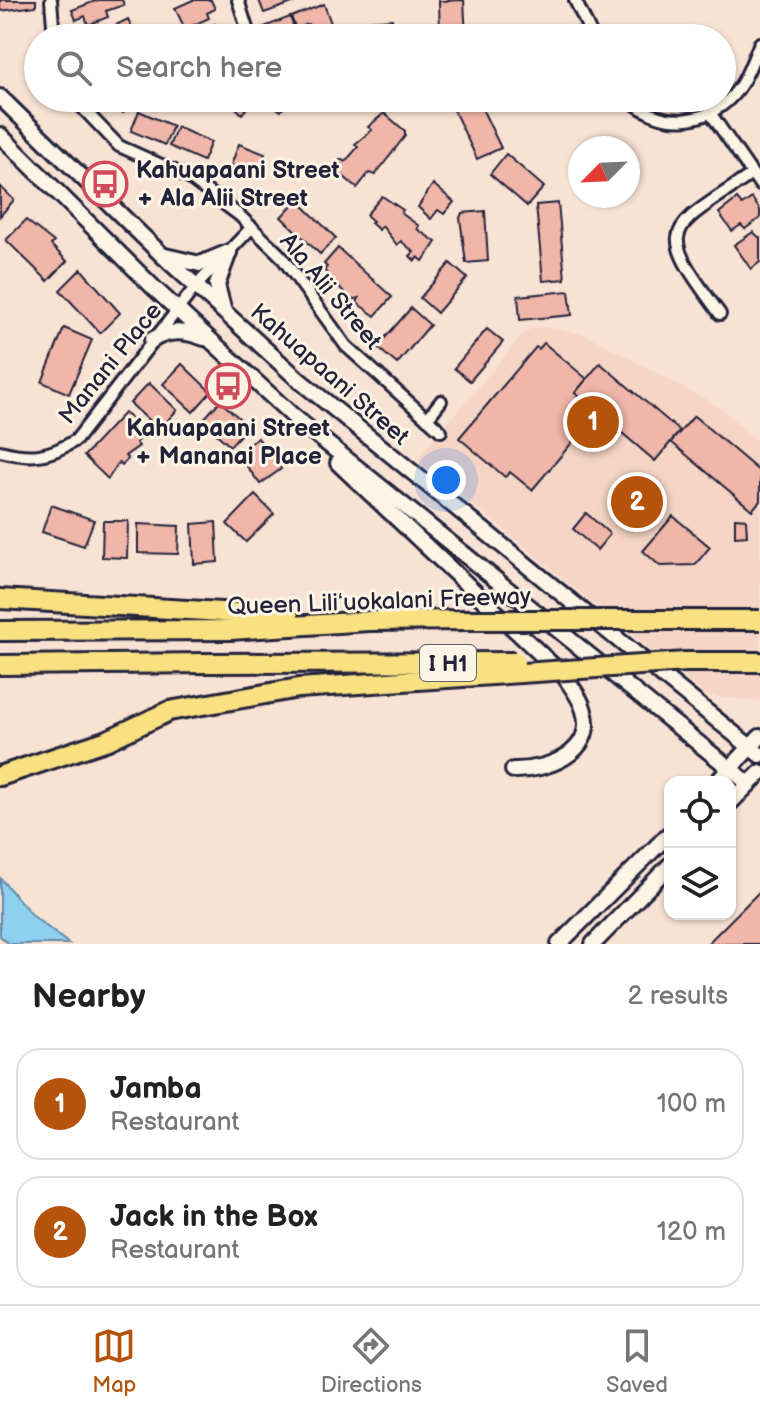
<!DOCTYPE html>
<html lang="en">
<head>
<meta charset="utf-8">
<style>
	:root { --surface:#fff; --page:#f2f2f2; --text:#222; --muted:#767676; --line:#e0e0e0; --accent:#b45309 }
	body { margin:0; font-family:"Balsamiq Sans",sans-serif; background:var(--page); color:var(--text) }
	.controls { position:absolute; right:24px; bottom:24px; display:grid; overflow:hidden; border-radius:16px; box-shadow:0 2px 6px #0004 }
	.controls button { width:72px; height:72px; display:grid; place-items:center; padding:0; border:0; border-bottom:2px solid var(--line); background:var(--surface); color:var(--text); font:40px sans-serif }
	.compass { position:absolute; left:568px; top:136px; width:72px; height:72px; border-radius:50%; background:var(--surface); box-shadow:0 2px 6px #0004; rotate:246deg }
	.you { position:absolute; left:446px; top:480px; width:28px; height:28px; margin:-20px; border:6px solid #fff; border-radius:50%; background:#1a73e8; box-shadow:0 0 0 12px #1a73e833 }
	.badge { display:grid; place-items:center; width:52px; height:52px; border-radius:50%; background:var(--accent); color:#fff; font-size:26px; font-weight:700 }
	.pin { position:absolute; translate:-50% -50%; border:4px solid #fff; box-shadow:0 2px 8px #0006 }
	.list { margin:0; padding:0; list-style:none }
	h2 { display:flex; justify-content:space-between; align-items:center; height:104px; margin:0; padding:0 32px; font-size:34px }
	h2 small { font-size:26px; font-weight:400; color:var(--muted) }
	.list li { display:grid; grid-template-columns:52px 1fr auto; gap:24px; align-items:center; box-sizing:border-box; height:112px; margin:0 16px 16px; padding:0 16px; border:2px solid var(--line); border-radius:24px }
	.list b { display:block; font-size:30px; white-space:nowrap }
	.list p { margin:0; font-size:26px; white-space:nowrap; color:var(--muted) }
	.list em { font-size:26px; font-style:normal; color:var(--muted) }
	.icon { flex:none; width:44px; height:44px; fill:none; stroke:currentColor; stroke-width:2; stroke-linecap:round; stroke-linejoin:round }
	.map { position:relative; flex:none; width:760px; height:944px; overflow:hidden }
	.search { position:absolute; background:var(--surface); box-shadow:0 2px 6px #0004; left:24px; right:24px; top:24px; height:88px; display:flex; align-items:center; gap:20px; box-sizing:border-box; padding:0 28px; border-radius:44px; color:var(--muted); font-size:30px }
	.sheet { height:360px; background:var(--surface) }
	nav { display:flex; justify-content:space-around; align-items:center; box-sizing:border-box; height:112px; border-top:2px solid var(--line); background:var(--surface); font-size:22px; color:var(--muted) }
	nav a { display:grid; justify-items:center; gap:4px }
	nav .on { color:var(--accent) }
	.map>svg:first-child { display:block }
	.built { fill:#f6d5c6 }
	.water { fill:#8fcff0; stroke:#638aa8; stroke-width:2 }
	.building { fill:#f0b6a9; stroke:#22223b; stroke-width:2 }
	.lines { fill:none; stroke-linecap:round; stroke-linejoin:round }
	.street-casing { stroke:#22223b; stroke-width:16 }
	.secondary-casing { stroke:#22223b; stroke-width:20 }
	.highway-casing { stroke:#22223b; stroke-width:24 }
	.street { stroke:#fcf5e5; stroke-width:10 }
	.secondary { stroke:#fcf5e5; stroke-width:14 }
	.highway { stroke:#f9e181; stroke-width:18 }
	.highway-bridge-casing { stroke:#22223b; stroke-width:24; stroke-linecap:butt }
	.highway-bridge { stroke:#f9e181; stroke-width:18 }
	.labels { text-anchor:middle; stroke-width:6; stroke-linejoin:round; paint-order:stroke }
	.shield { fill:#fcf5e5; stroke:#63616e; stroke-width:2 }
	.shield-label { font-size:22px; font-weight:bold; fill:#22223b }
	.poi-label { font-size:24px; font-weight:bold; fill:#22223b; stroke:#fcf5e5; text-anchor:start }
	.street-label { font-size:24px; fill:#22223b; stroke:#fcf5e5 }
</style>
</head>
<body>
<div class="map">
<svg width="760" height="944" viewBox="0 0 760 944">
	<rect width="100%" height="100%" fill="#f8e2d3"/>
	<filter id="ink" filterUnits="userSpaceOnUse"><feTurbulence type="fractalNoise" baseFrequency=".0125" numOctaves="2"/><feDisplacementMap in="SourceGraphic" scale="16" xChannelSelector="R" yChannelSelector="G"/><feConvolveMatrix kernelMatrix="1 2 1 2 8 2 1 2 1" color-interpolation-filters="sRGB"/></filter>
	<g filter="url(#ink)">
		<path class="built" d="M546,327L587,335L721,408L760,444V701L707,696L417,459L522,335L531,328Z"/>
		<path class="water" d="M0,878L33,916L69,944H9L0,936Z"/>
		<g class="building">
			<path d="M0,0H36V6L0,11Z"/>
			<path d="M98,0H122L124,5L106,11L108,17L88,25L85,16L76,20L72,10Z"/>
			<path d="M193,0H211L215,9L207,13L209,18L185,29L175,8Z"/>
			<path d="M259,0H301L264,13Z"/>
			<path d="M464,0L466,38H440L439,1Z"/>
			<path d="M324,4L333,29L313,36L308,24L296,29L291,17Z"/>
			<path d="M290,17L298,38H282L281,33L268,38L264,27Z"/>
			<path d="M128,19L135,35L119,38L114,26Z"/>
			<path d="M392,19L393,38H369L368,21Z"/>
			<path d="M215,24L218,35L233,30L235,38H191L189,32Z"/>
			<path d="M102,27L106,38H76L75,37Z"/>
			<path d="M110,98H139L123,113Z"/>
			<path d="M226,98H253L254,99L242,114Z"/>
			<path d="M261,98H290L281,111Z"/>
			<path d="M448,98H477L501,148L477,159Z"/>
			<path d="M139,111L173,126L165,145L131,131Z"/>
			<path d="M384,113L405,131V136L375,175L369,173L357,188L336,170L341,164L338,162L341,159L345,162L358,147L355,144L372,130L368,127Z"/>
			<path d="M177,127L211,142L203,161L169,146Z"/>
			<path d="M239,144L265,154L257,175L231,165Z"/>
			<path d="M506,154L544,187L527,206L490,174Z"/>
			<path d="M433,184L454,202L444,214L438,210L431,219L418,207Z"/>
			<path d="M0,186L14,200L0,216Z"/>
			<path d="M382,196L403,210L401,213L419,226L417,229L436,242L423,261L418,257L415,261L410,256L414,252L401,241L397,245L382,226L379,230L371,223L373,221L366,215Z"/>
			<path d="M752,198L760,210V218L745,229L741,225L732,231L719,213L737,199L742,205Z"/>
			<path d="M297,200L336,238L320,254L281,217Z"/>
			<path d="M558,203L565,279L543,281L536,205Z"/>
			<path d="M485,211L488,261L466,263L460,218L462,213Z"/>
			<path d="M26,220L54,242L51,245L67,261L48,281L6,240Z"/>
			<path d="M753,232L760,238V262L751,269L734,245Z"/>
			<path d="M338,248L392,297L375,316L357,303L359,298L351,300L324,270L327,267L324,264Z"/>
			<path d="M450,263L467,278L437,313L420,298Z"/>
			<path d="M81,269L120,313L100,333L60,290Z"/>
			<path d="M569,291L572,315L520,320L518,296Z"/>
			<path d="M411,308L430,325L397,364L377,347Z"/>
			<path d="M64,328L92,340L69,394L42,382Z"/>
			<path d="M487,329L503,342L470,381L454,368Z"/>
			<path d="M544,343L587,379L575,393L598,412L532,490L510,472L505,477L459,438L536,347L539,349Z"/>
			<path d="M600,363L680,431L655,461L594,409L598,404L595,402L591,406L575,393Z"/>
			<path d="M182,364L211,392L193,412L163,384Z"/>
			<path d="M149,383L177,410L159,430L130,403Z"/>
			<path d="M220,401L248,426L230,446L202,421Z"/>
			<path d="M124,413L144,428L145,434L136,443L139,446L125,456L128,459L122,465L119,462L108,479L84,456Z"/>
			<path d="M694,416L760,472V501L752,510L671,442Z"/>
			<path d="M258,438L281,469L260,484L237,453Z"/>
			<path d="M637,475L652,488L627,517L612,504Z"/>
			<path d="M255,495L274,514L246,542L227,524Z"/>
			<path d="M51,505L94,520L84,546L42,532Z"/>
			<path d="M586,513L610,534L597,550L573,529Z"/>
			<path d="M673,516L710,547L695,565L660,566L643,551Z"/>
			<path d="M735,518L746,519L747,536L735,537Z"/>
			<path d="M103,521H128L127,558L102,557Z"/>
			<path d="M216,522L218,562L194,564L192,524Z"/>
			<path d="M138,524L179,526L178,554L138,553Z"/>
			<path d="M760,891V944H707Z"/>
		</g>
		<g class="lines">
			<g class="street-casing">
				<g id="street">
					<path d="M51,0L54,38"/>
					<path d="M238,0L250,38"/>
					<path d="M575,0L593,38"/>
					<path d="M73,98L119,146L188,177L239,215L281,256L346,346L441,431"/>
					<path d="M628,98C661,130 711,126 738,89C748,76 753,58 760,43"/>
					<path d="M711,114L760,185"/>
					<path d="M720,314C654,225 666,233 752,174"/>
					<path d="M427,419L441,401"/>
					<path d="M0,451C31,459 49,457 76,440L196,286L252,227"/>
				</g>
			</g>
			<g class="secondary-casing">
				<g id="secondary">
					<path d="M0,97L163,256L299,380L760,755"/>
					<path d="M0,135L155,289L293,416L749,784"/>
					<path d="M165,256L200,264L229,252"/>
					<path d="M223,308L217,285L229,252"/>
					<path d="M152,340C169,329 186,331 204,338"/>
					<path d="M338,463L565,677C572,688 581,698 584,711C597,753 545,771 513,770"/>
					<path d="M717,782L760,737"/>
					<path d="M730,803L760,773"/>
					<path d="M559,944L670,833"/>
					<path d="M593,944L670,865"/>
				</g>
			</g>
			<g class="highway-casing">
				<g id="highway">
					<path d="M0,599L289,616"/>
					<path d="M0,631L230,630L369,621L470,620"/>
					<path d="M686,662H760"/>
					<path d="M0,665L210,663"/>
					<path d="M0,776L108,740L169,711"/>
				</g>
			</g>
			<use href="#street" class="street"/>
			<use href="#secondary" class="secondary"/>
			<use href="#highway" class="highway"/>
			<g class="highway-bridge-casing">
				<g id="highway-bridge">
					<path d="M470,620H760"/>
					<path d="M210,663L515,662"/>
					<path d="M169,711L299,688L686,662"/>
				</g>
			</g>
			<use href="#highway-bridge" class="highway-bridge"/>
		</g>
	</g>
	<defs>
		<g id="bus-ring" transform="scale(2.3)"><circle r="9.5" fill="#fcf5e5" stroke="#d1495b" stroke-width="1.5"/><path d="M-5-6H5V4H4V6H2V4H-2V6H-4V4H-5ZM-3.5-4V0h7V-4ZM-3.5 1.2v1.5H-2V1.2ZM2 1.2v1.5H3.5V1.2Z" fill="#d1495b"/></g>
	</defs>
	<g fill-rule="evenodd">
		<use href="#bus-ring" x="105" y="184"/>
		<use href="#bus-ring" x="228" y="386"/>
	</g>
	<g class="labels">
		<rect class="shield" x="420" y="645" width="56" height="36" rx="6"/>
		<g class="shield-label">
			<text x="448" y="671">I H1</text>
		</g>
		<g class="poi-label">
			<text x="136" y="178">Kahuapaani Street<tspan x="136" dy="28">+ Ala Alii Street</tspan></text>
			<text x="228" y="436" text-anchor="middle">Kahuapaani Street<tspan x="228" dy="28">+ Mananai Place</tspan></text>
		</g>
		<g class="street-label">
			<text transform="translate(331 291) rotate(50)" y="8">Ala Alii Street</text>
			<text transform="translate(110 363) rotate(-51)" y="8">Manani Place</text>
			<text transform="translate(330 374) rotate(41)" y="8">Kahuapaani Street</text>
			<text transform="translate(379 601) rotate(-2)" y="8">Queen Liliʻuokalani Freeway</text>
		</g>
	</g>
</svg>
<div class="controls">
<button><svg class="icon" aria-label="locate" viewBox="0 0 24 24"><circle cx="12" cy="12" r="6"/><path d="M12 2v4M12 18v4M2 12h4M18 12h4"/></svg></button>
<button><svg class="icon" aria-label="layers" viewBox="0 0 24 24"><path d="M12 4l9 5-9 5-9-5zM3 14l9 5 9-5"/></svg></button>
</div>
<svg class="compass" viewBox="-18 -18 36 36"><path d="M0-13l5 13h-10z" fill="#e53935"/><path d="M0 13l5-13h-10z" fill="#767676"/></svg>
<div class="you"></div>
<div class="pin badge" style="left:593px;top:422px">1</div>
<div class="pin badge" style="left:637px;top:502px">2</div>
<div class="search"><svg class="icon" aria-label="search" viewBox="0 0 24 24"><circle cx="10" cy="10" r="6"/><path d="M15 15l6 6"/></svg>Search here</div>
</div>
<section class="sheet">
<h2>Nearby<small>2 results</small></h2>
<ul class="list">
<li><span class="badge">1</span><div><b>Jamba</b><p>Restaurant</p></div><em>100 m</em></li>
<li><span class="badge">2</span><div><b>Jack in the Box</b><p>Restaurant</p></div><em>120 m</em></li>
</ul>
</section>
<nav>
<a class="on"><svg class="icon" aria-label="map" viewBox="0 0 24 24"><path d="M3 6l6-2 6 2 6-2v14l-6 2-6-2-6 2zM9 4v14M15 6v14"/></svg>Map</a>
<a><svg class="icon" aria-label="directions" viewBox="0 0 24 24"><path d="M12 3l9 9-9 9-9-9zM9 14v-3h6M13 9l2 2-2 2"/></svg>Directions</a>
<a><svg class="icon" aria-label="saved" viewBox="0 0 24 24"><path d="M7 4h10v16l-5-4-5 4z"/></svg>Saved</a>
</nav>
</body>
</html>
